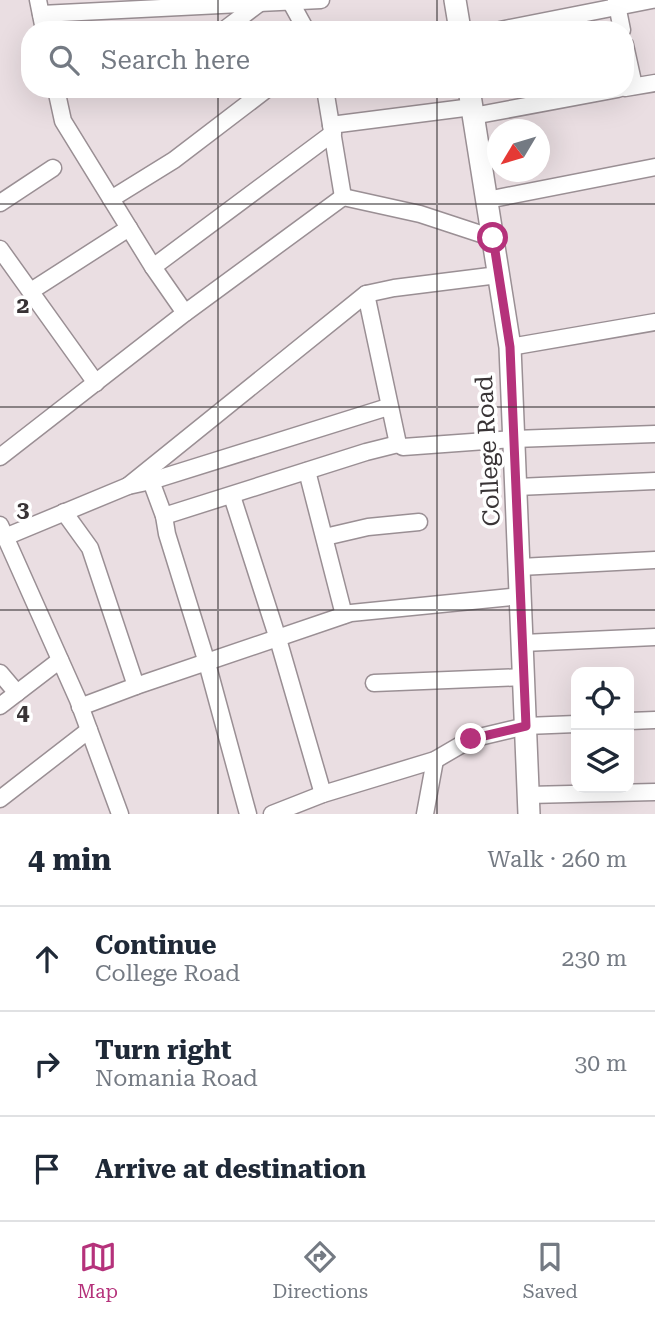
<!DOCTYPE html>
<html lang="en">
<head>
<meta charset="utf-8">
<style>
	:root { --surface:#fff; --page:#f2f2f3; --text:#1f2937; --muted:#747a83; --line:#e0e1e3; --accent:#b5327b }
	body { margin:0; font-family:"Roboto Serif",serif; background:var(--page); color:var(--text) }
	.controls { position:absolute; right:21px; bottom:21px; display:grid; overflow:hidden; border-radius:14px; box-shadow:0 7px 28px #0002 }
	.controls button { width:63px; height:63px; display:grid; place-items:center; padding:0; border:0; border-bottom:2px solid var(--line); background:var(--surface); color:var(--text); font:35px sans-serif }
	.compass { position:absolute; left:487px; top:119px; width:63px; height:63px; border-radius:50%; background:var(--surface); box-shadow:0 7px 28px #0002; rotate:232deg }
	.stop { position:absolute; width:21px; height:21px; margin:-16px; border:5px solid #b5327b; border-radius:50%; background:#fff }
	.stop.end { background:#b5327b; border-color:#fff; box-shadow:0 2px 7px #0008 }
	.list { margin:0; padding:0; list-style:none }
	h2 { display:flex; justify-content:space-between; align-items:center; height:91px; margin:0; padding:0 28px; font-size:30px }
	h2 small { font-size:23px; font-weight:400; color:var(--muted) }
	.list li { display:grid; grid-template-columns:46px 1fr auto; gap:21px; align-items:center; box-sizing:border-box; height:105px; padding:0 28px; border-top:2px solid var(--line) }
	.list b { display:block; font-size:26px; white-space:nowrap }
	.list p { margin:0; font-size:23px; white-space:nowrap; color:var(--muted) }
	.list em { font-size:23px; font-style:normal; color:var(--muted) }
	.icon { flex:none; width:38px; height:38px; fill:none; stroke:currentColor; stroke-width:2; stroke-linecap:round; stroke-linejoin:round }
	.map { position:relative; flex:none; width:655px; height:814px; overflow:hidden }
	.search { position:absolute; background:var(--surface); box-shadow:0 7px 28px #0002; left:21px; right:21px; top:21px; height:77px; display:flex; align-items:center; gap:18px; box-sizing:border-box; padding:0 24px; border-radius:28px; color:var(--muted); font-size:26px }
	.sheet { height:406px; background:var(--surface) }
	nav { display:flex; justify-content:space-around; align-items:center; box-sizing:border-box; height:98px; border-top:2px solid var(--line); background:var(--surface); font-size:19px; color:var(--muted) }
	nav a { display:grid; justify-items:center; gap:4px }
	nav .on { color:var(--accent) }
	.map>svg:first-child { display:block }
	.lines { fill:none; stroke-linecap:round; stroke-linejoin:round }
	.minor-casing { stroke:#9a8f94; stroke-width:19 }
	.major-casing { stroke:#9a8f94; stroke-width:24 }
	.minor { stroke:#fff; stroke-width:16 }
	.major { stroke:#fff; stroke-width:21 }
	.route { stroke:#b5327b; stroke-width:9 }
	.grid { fill:none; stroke:#393436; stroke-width:2; stroke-opacity:0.55 }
	.labels { text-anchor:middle; stroke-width:7; stroke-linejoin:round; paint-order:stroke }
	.street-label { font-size:24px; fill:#393436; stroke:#fff }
	.grid-label { font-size:23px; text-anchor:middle; font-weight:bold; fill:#393436; stroke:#fff; stroke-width:7; stroke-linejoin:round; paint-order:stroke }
</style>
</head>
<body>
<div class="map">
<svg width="655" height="814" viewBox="0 0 655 814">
	<rect width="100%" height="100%" fill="#eadee2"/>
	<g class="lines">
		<g class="minor-casing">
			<g id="minor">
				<path d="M38,0L44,30"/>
				<path d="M616,0L622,30"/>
				<path d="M290,1L306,30"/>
				<path d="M41,14L321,0"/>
				<path d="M224,30L261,2"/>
				<path d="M500,30L652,0"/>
				<path d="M625,45L634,86"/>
				<path d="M625,88L655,83"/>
				<path d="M56,89L63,121L153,267L185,313"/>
				<path d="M325,89L343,197"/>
				<path d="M473,116L618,89"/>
				<path d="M331,125L472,107"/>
				<path d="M343,197L420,214L493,238"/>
				<path d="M111,199L174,160L267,89"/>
				<path d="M487,200L655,167"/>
				<path d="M0,203L53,168"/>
				<path d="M0,249L96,383"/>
				<path d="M153,267L333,133"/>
				<path d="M31,291L129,228"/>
				<path d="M366,294L398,444"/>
				<path d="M510,347L655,322"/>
				<path d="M0,457L185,313L343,197"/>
				<path d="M307,471L344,615"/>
				<path d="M151,481L164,516L167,534L207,663L248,814"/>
				<path d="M128,486L366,294L394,288L498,275"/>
				<path d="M517,487L655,481"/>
				<path d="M232,496L278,639L323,794"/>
				<path d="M64,512L90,548L136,686"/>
				<path d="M164,516L366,452L398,444L403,447L514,439L655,434"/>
				<path d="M0,525L78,700L120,814"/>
				<path d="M5,537L128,486L151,481L388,407"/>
				<path d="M325,537L368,527L419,522"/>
				<path d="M520,567L655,560"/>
				<path d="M523,643L655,637"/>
				<path d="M0,673L17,693"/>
				<path d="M374,683L524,677"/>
				<path d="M0,706L60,660"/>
				<path d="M80,707L136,686L351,613L521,596"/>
				<path d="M629,721L655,720"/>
				<path d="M528,795L655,792"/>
				<path d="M0,799L89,730"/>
				<path d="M272,814L323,794L435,760L471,739L526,726L576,724"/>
				<path d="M425,814L435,760"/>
			</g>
		</g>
		<g class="major-casing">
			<g id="major">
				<path d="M455,0L460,30"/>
				<path d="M469,89L510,347L529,814"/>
			</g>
		</g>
		<use href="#minor" class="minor"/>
		<use href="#major" class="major"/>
	</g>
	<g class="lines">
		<path class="route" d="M471,739L526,726L510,347L493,238"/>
	</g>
	<path class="grid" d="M218,0V30M437,0V30M218,89V814M437,89V814M0,204H655M0,407H655M0,610H655"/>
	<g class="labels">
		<g class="street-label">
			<text transform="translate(488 451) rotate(-93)" y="8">College Road</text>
		</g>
	</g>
	<g class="grid-label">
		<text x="23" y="313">2</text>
		<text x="23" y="517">3</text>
		<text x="23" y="720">4</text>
	</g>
</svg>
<div class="controls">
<button><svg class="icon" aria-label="locate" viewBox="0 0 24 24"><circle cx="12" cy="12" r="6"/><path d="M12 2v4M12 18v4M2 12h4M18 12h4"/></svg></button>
<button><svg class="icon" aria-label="layers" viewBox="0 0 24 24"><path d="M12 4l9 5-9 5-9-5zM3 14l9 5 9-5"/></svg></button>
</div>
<svg class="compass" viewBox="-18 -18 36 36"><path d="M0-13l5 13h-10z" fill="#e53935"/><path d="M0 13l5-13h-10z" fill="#747a83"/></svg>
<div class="stop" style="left:493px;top:238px"></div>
<div class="stop end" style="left:471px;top:739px"></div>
<div class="search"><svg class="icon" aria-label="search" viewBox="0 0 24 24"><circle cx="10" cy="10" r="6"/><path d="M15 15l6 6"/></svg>Search here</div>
</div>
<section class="sheet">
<h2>4 min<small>Walk · 260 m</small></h2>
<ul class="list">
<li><svg class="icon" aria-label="ahead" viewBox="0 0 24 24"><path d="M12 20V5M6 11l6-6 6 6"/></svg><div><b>Continue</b><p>College Road</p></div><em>230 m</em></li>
<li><svg class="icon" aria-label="right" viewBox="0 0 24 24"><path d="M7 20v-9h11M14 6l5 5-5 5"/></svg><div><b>Turn right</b><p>Nomania Road</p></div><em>30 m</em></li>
<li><svg class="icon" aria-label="arrive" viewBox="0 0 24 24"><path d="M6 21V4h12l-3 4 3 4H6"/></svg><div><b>Arrive at destination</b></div></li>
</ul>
</section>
<nav>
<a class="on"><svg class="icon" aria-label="map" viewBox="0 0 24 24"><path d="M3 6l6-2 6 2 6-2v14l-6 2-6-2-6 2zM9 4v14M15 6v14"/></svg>Map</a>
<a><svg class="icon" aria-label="directions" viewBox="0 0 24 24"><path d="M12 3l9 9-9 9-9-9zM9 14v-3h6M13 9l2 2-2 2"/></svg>Directions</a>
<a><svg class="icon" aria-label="saved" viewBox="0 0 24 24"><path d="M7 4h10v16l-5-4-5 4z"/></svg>Saved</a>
</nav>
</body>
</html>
